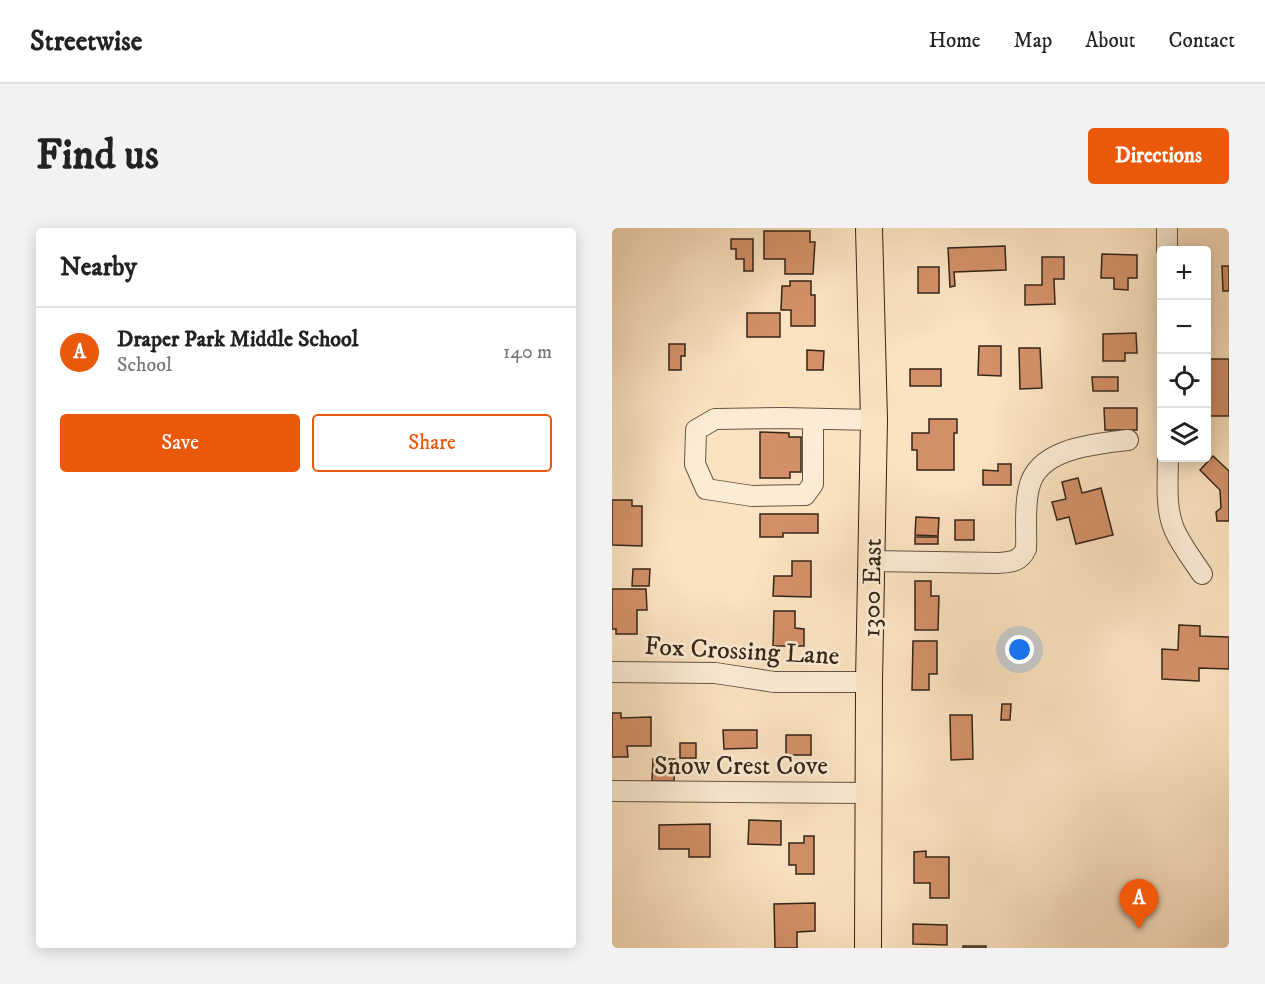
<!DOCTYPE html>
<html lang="en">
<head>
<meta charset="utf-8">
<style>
	:root { --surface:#fff; --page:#f2f2f2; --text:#222; --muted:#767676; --line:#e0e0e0; --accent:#ea580c }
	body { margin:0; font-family:"IM FELL DW Pica",serif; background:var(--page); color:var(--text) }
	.controls { position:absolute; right:18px; top:18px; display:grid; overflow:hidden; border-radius:6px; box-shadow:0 3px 15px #0003 }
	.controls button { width:54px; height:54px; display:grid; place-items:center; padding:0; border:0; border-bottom:2px solid var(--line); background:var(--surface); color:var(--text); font:30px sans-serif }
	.you { position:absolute; left:408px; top:422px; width:21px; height:21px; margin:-15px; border:4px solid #fff; border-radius:50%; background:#1a73e8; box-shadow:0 0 0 9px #1a73e833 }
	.badge { display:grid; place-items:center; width:39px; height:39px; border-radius:50%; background:var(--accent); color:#fff; font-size:20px; font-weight:700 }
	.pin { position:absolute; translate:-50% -50px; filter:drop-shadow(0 2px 3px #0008) }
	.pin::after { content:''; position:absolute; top:32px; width:21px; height:18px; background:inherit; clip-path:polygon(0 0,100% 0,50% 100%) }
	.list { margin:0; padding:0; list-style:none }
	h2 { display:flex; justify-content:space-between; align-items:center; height:78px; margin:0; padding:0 24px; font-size:26px }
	h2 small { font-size:20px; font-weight:400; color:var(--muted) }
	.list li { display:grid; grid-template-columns:39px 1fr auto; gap:18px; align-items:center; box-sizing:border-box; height:90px; padding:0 24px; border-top:2px solid var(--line) }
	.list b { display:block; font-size:22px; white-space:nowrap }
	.list p { margin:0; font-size:20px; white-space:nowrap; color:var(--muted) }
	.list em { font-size:20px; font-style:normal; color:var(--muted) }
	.actions { display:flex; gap:12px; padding:18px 24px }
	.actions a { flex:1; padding:14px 0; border:2px solid var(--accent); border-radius:6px; text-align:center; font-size:21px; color:var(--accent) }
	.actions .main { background:var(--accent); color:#fff }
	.icon { flex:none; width:33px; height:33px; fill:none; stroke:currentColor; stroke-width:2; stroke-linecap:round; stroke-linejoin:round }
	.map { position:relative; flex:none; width:617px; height:720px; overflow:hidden; border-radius:6px }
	header { display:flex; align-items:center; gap:36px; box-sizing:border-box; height:84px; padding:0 30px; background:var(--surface); border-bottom:2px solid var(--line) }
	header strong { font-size:28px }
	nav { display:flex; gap:33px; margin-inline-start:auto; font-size:21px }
	.intro { display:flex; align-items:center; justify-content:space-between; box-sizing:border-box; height:144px; padding:0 36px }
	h1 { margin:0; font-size:42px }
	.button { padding:15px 27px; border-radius:6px; background:var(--accent); color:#fff; font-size:21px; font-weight:700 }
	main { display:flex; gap:36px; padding:0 36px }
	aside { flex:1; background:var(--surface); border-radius:6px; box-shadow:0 3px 15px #0003 }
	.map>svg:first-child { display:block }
	.building { fill:#d39068; stroke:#342518; stroke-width:1.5 }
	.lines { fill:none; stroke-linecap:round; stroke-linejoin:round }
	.minor-casing { stroke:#665442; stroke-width:22 }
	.major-casing { stroke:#342518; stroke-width:28 }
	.minor { stroke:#fcecd6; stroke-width:20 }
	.major { stroke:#fbe2c0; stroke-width:26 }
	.labels { text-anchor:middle; stroke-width:5; stroke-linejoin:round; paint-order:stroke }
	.street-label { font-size:26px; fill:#342518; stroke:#fcecd6 }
</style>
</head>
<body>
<header>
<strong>Streetwise</strong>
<nav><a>Home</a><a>Map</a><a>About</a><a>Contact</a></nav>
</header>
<div class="intro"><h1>Find us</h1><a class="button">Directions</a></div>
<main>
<aside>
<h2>Nearby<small></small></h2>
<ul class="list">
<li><span class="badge">A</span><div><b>Draper Park Middle School</b><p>School</p></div><em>140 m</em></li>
</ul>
<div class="actions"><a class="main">Save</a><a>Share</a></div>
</aside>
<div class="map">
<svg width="617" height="720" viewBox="0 0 617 720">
	<rect width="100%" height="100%" fill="#fbe2c0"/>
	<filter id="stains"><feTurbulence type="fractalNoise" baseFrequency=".00333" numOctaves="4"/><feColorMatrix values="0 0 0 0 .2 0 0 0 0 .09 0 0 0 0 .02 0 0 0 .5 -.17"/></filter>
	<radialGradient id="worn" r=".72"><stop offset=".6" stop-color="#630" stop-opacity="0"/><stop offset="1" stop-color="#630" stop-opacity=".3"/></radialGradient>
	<g class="building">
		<path d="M152,3H198V14H203L201,46H173V31H152Z"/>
		<path d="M119,11H141V43H132V31H124V21H119Z"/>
		<path d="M393,18L394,42L342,44L343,58L338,59L336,20Z"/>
		<path d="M490,26L525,27V50H516V62L502,61V50H489Z"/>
		<path d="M430,29H452V51H442L443,76L413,77V57H430Z"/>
		<path d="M610,38H617V63H611Z"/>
		<rect x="306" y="39" width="21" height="26"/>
		<path d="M178,53H199V67H203V98H179V82H169L170,58H178Z"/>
		<rect x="135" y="85" width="33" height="24"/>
		<path d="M524,105L525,125H513V133H491V106Z"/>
		<path d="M57,116H73V128H69V142H57Z"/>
		<path d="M367,118H389V148L366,147Z"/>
		<path d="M407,120H428L430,160L408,161Z"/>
		<path d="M195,122L212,123L211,142H195Z"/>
		<path d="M594,131H617V188H595Z"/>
		<rect x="298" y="141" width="31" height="17"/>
		<path d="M480,149H506V163H481Z"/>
		<path d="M492,180H525V202H493Z"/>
		<path d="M317,191H345V205H342V242H305V222H300V205H317Z"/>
		<path d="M148,204L177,205V209H189V244H178V250H148Z"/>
		<path d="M601,228L617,243V293H605L604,284L609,280L608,262L588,242Z"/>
		<path d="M386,236H399V257H371V242L386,243Z"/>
		<path d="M466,250L470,265L489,260L501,307L464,316L457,289L445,292L440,274L454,271L450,254Z"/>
		<path d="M0,272H20V278H30V318L0,317Z"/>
		<path d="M148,286H206V305H171V309H148Z"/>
		<path d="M304,289L327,290L326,308L303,307Z"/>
		<rect x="343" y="292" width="19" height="20"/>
		<rect x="303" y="309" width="23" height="7"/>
		<path d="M180,333H199V369L161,368L162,348H180Z"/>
		<path d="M21,341H38L37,358H20Z"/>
		<path d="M303,353H319V368H327L326,402H303Z"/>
		<path d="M0,361H34L35,382H25V406H4V401H0Z"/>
		<path d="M162,383H183V400L192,401V418H161Z"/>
		<path d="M567,397L588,398V408L617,409V441L587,440V453L550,451V421L566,422Z"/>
		<path d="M301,413H325V446H317V462H300Z"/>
		<path d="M390,476H399L398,492H389Z"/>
		<path d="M0,485H9V490L39,489V518H15L16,529H0Z"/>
		<path d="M338,487H360L361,531L339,532Z"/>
		<path d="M111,502H145V520L112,521Z"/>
		<rect x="174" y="507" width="25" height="20"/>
		<rect x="68" y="515" width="16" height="15"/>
		<path d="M41,531H63L62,553H40Z"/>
		<path d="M137,592L169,593V617L136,616Z"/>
		<path d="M98,596V629H77V621H47V597Z"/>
		<path d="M192,608H202V646H184V637H177V615H192Z"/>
		<path d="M314,623V629H337V670H318V655H302V624Z"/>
		<path d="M203,675V703L185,704V720H163L162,676Z"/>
		<path d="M301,696L335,697V717L301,716Z"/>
		<rect x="351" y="718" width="23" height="2"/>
	</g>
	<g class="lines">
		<g class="minor-casing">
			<g id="minor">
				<path d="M555,0V22"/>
				<path d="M201,191V256L193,267L140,268L94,261L83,236L84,202L103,191L171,190L262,192"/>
				<path d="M556,230C556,253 553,279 562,301C569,317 580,331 590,346"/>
				<path d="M259,333L386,335C399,334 408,334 414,321C415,301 412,279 417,260C425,220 483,216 516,212"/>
				<path d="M0,444L103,445L162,454H257"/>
				<path d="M0,563L257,565"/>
			</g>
		</g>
		<g class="major-casing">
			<path id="major" d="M256,720L257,454L262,192L257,0"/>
		</g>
		<use href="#minor" class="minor"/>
		<use href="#major" class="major"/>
	</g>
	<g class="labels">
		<g class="street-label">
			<text transform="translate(259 360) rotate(-89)" y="9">1300 East</text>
			<text transform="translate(130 422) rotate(3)" y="9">Fox Crossing Lane</text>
			<text x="129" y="546">Snow Crest Cove</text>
		</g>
	</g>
	<rect width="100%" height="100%" filter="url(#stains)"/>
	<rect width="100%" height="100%" fill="url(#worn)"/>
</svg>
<div class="controls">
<button>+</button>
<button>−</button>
<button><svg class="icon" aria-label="locate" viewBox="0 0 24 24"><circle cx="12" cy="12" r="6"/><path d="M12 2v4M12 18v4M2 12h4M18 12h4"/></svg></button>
<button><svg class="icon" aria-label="layers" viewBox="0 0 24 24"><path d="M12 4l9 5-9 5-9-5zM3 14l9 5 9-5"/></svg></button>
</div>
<div class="you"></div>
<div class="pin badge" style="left:527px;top:701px">A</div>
</div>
</main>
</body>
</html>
